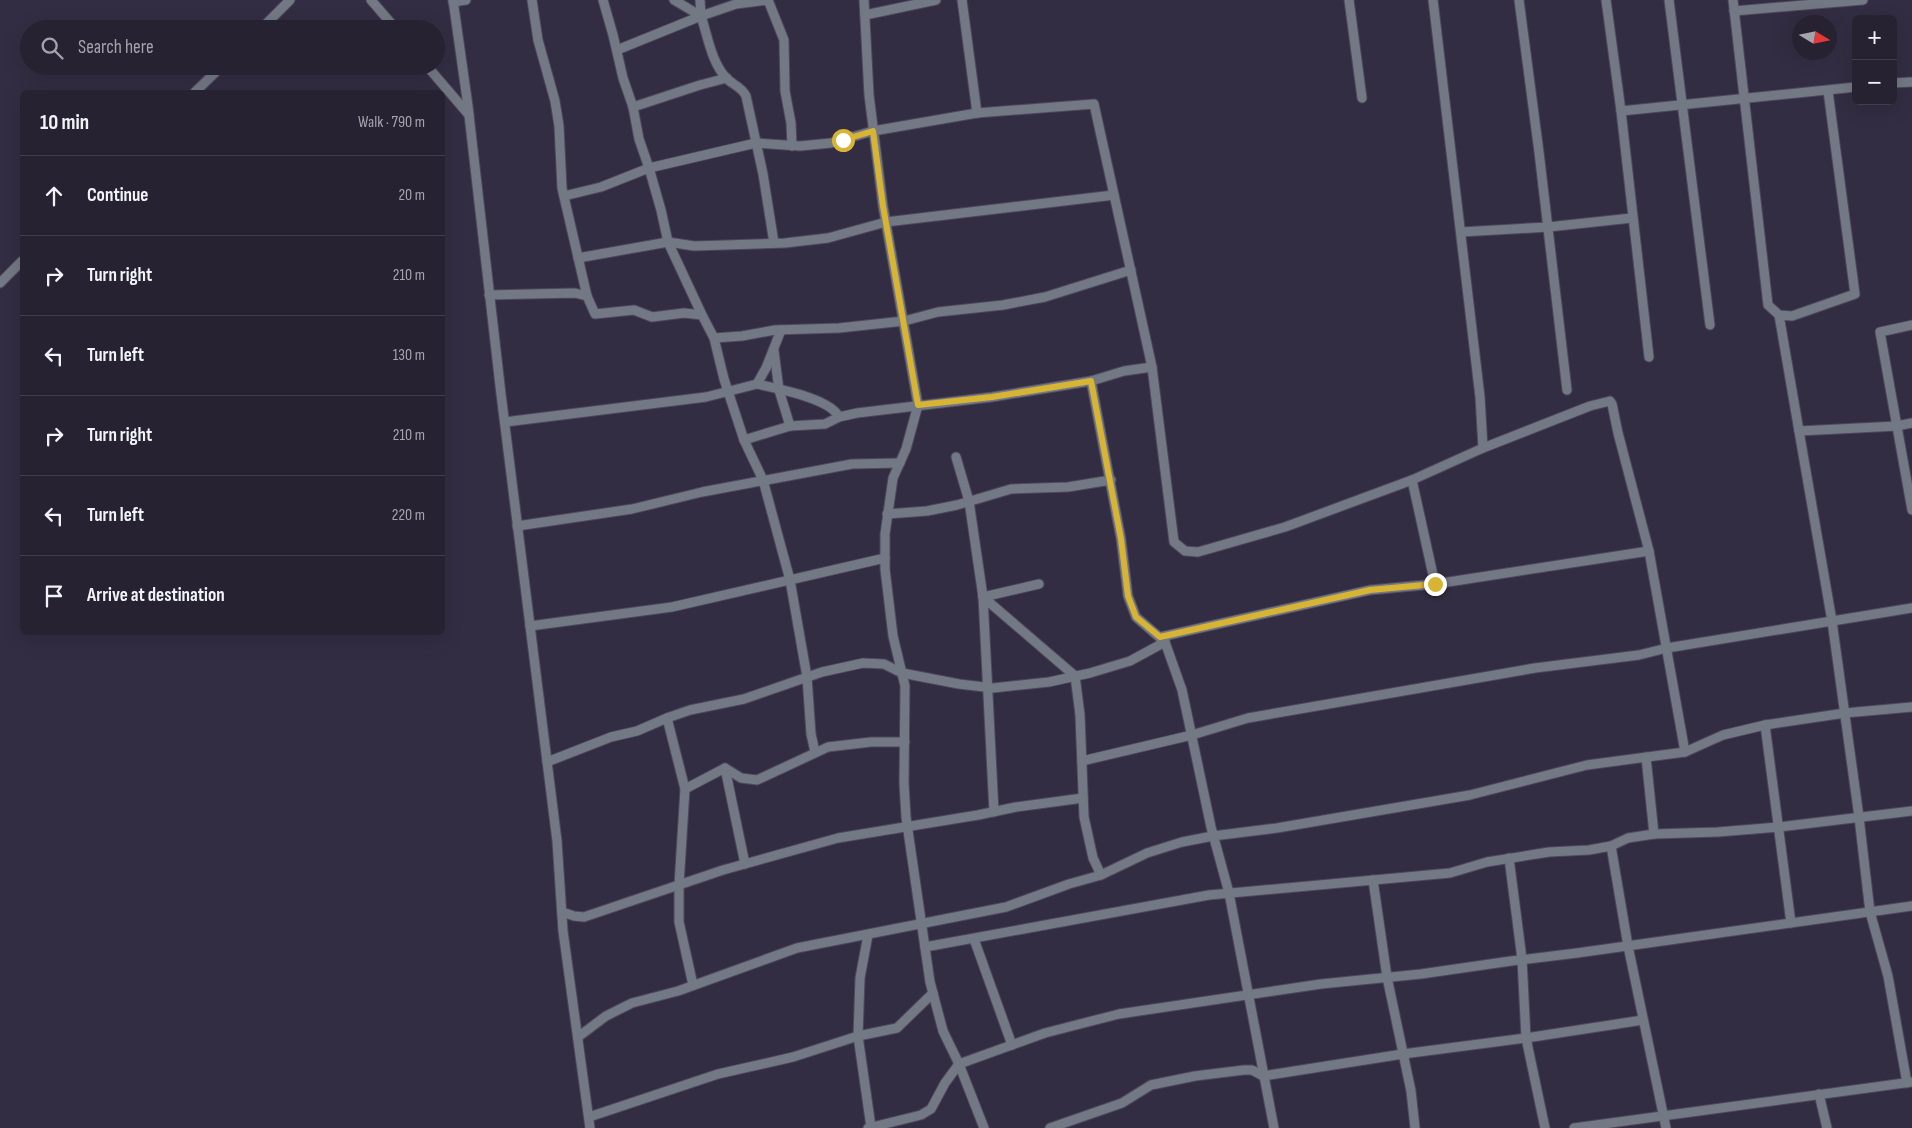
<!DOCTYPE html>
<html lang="en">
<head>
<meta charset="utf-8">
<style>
	:root { --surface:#262232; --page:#2e2a3a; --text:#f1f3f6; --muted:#a4a4ac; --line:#423f4d }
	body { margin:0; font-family:"Sofia Sans Condensed",sans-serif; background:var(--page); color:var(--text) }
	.controls { position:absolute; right:15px; top:15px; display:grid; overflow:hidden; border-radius:8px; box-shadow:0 5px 20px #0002 }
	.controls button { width:45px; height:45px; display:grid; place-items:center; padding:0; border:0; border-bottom:1px solid var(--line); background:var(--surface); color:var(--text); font:25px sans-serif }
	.compass { position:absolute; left:1792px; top:15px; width:45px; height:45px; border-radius:50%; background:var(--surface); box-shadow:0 5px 20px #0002; rotate:100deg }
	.stop { position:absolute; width:15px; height:15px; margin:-11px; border:4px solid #d8b434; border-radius:50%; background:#fff }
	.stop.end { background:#d8b434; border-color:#fff; box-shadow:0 1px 5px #0008 }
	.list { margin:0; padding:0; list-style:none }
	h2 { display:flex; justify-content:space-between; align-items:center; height:65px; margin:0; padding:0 20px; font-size:21px }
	h2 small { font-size:16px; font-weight:400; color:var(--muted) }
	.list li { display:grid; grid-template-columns:32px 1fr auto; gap:15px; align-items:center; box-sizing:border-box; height:80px; padding:0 20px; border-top:1px solid var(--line) }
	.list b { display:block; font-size:19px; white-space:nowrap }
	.list em { font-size:16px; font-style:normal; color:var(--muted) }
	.icon { flex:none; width:28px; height:28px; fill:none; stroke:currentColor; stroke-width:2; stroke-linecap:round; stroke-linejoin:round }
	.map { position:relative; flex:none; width:1912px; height:1128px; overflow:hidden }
	.search { position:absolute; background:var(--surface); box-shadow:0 5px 20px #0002; left:20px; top:20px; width:425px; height:55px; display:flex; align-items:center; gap:12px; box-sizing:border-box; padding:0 18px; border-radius:28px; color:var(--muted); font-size:19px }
	.panel { position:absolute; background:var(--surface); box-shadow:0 5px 20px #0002; left:20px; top:90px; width:425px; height:545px; border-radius:8px }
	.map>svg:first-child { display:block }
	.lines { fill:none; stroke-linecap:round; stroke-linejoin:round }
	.minor-casing { stroke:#4e485d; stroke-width:11 }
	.minor { stroke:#737984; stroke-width:9 }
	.route { stroke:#d8b434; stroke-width:6 }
</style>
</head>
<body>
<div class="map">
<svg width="1912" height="1128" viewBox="0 0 1912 1128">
	<rect width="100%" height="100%" fill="#332d43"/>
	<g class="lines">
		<g class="minor-casing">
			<g id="minor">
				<path d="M371,0L396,29"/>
				<path d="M453,0L468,106L501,394L557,841L563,931L590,1128"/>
				<path d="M532,0L538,40L555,101L559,126L562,188L587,296L595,314L634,310L652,317L684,313L702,315L714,338L742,336L775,330L839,328L904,321L938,312L1003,305L1045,297L1131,270"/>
				<path d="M603,0L613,35L623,78L633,107L639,139L649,168L661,210L668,242L694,246L785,243L828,238L886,222L1114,195"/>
				<path d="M674,0L701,16C708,37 711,61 726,78C733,85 742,87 746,96L763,174L774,243"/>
				<path d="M700,0L701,16L736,4L768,0"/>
				<path d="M768,0L784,40L785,91L791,123L792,146"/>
				<path d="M864,0L869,95L883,206L918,405L906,449L893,478L885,534V569L893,636L905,686L904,783L906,817L930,982L943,1031L959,1064L984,1128"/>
				<path d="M962,0L977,113"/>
				<path d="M1349,0L1362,98"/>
				<path d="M1433,0L1480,397L1483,448"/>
				<path d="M1519,0L1539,152L1567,390"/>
				<path d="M1606,0L1621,111L1649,357"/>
				<path d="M1669,0L1710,325"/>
				<path d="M1733,0L1768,305L1779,315L1792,316L1855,294L1828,91"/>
				<path d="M453,2L466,0"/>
				<path d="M1734,11L1863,0"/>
				<path d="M865,15L936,0"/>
				<path d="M261,29L290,0"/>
				<path d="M617,50L701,16"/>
				<path d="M427,66L469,115"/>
				<path d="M1893,83L1912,82"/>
				<path d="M195,92L222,66"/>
				<path d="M633,107L700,85L727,78"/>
				<path d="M1621,111L1856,87"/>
				<path d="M564,196L601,187L649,168L756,143L800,146L831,143L873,131L977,113L1094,104L1152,367L1174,542L1185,551L1198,552L1285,527L1412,480L1483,448L1590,406L1610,401L1612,404L1618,433L1649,551L1685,752"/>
				<path d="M1461,232L1548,227L1632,218"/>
				<path d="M578,258L668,242L702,315"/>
				<path d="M0,283L22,261"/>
				<path d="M489,295L575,293L587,296"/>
				<path d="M1779,315L1799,431L1897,426L1912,423"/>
				<path d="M1912,325L1880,332L1912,510"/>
				<path d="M714,338L724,379L744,440L763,480L790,580L807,677L811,734L815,752"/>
				<path d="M774,351L779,390L790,426"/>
				<path d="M1091,381L1121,539L1128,596L1136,617L1165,642L1182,690L1211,827L1229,893L1274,1128"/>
				<path d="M757,384C777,389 830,398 839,417"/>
				<path d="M505,422L706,397L757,384L766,368L781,330"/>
				<path d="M1799,431L1832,621L1859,817L1870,912L1888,976L1907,1083"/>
				<path d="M744,440L790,426L825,424L839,417L857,413L992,397L1091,381L1124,371L1152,367"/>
				<path d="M956,457L969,501L983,597L994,812"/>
				<path d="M1412,480L1435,584"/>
				<path d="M887,514L927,511L957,505L1011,489L1068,487L1111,480"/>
				<path d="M517,526L632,509L702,492L852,464L900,463"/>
				<path d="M983,597L1075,676L1080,715L1084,817L1093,858L1101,875"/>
				<path d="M983,597L1039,584"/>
				<path d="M530,626L672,607L885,558"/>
				<path d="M1160,637L1370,590L1435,584L1649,551"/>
				<path d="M667,718L685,789L679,885V922L693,985"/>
				<path d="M1765,725L1791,923"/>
				<path d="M1646,757L1654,834"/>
				<path d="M1082,761L1192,735L1248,718L1535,668L1639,655L1667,648L1912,608"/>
				<path d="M547,762L611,737L637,731L667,718L690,710L744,699L822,672L863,663L884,664L902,673L959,684L993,688L1049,682L1090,673L1130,661L1165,642"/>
				<path d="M725,768L741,778L757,780L828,747L871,742H905"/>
				<path d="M685,789L725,768L745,864"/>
				<path d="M1611,846L1628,946L1666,1128"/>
				<path d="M1509,858L1522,959L1526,1038L1545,1128"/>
				<path d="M1373,880L1387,977L1411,1091L1415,1128"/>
				<path d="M562,912L574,916L584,917L723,870L838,838L978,815L1016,807L1083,798"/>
				<path d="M868,935L860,978L858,1036L871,1127"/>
				<path d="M974,939L1012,1045"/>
				<path d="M925,947L1209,895L1450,873L1487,862L1549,852L1589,850L1611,846L1628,838L1654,834L1718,832L1779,827L1912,811"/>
				<path d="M578,1037L606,1016L632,1003L678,991L797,948L1006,907L1069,884L1101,875L1147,853L1182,842L1213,836L1277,828L1470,795L1587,765L1685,752L1723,735L1765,725L1845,713L1912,707"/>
				<path d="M1819,1094L1827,1128"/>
				<path d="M589,1117L718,1074L793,1057L858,1036L897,1028L933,993"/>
				<path d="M868,1128L921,1115L931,1109L945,1083L959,1064L1045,1033L1119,1014L1321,984L1421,974L1511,961L1577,953L1912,906"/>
				<path d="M1050,1128L1122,1103L1151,1085L1195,1076L1244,1070H1252L1263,1076L1403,1054L1526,1038L1643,1020"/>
				<path d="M1574,1128L1912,1082"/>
			</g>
		</g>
		<use href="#minor" class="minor"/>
	</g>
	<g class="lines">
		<path class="route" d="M843,140L873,131L883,206L918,405L992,397L1091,381L1121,539L1128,596L1136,617L1160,637L1370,590L1435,584"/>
	</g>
</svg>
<div class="controls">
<button>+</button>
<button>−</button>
</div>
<svg class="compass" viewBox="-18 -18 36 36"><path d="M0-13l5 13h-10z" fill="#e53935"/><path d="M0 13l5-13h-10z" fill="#a4a4ac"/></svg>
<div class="stop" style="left:843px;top:140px"></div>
<div class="stop end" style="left:1435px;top:584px"></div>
<div class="search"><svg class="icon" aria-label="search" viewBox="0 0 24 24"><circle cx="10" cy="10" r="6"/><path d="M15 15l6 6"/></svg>Search here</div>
<section class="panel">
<h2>10 min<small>Walk · 790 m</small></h2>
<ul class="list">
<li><svg class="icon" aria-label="ahead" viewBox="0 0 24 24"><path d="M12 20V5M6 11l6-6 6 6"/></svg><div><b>Continue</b></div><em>20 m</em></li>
<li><svg class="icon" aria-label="right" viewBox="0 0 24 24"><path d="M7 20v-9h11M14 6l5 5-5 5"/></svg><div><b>Turn right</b></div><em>210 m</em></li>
<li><svg class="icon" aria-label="left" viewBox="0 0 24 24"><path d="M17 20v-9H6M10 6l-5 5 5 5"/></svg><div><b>Turn left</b></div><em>130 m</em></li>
<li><svg class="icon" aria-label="right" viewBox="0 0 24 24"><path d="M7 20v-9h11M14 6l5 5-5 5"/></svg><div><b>Turn right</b></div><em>210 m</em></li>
<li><svg class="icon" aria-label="left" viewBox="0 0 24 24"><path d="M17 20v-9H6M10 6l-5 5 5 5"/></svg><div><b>Turn left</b></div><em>220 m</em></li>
<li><svg class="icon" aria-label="arrive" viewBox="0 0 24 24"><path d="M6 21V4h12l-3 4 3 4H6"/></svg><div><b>Arrive at destination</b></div></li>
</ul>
</section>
</div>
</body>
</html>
